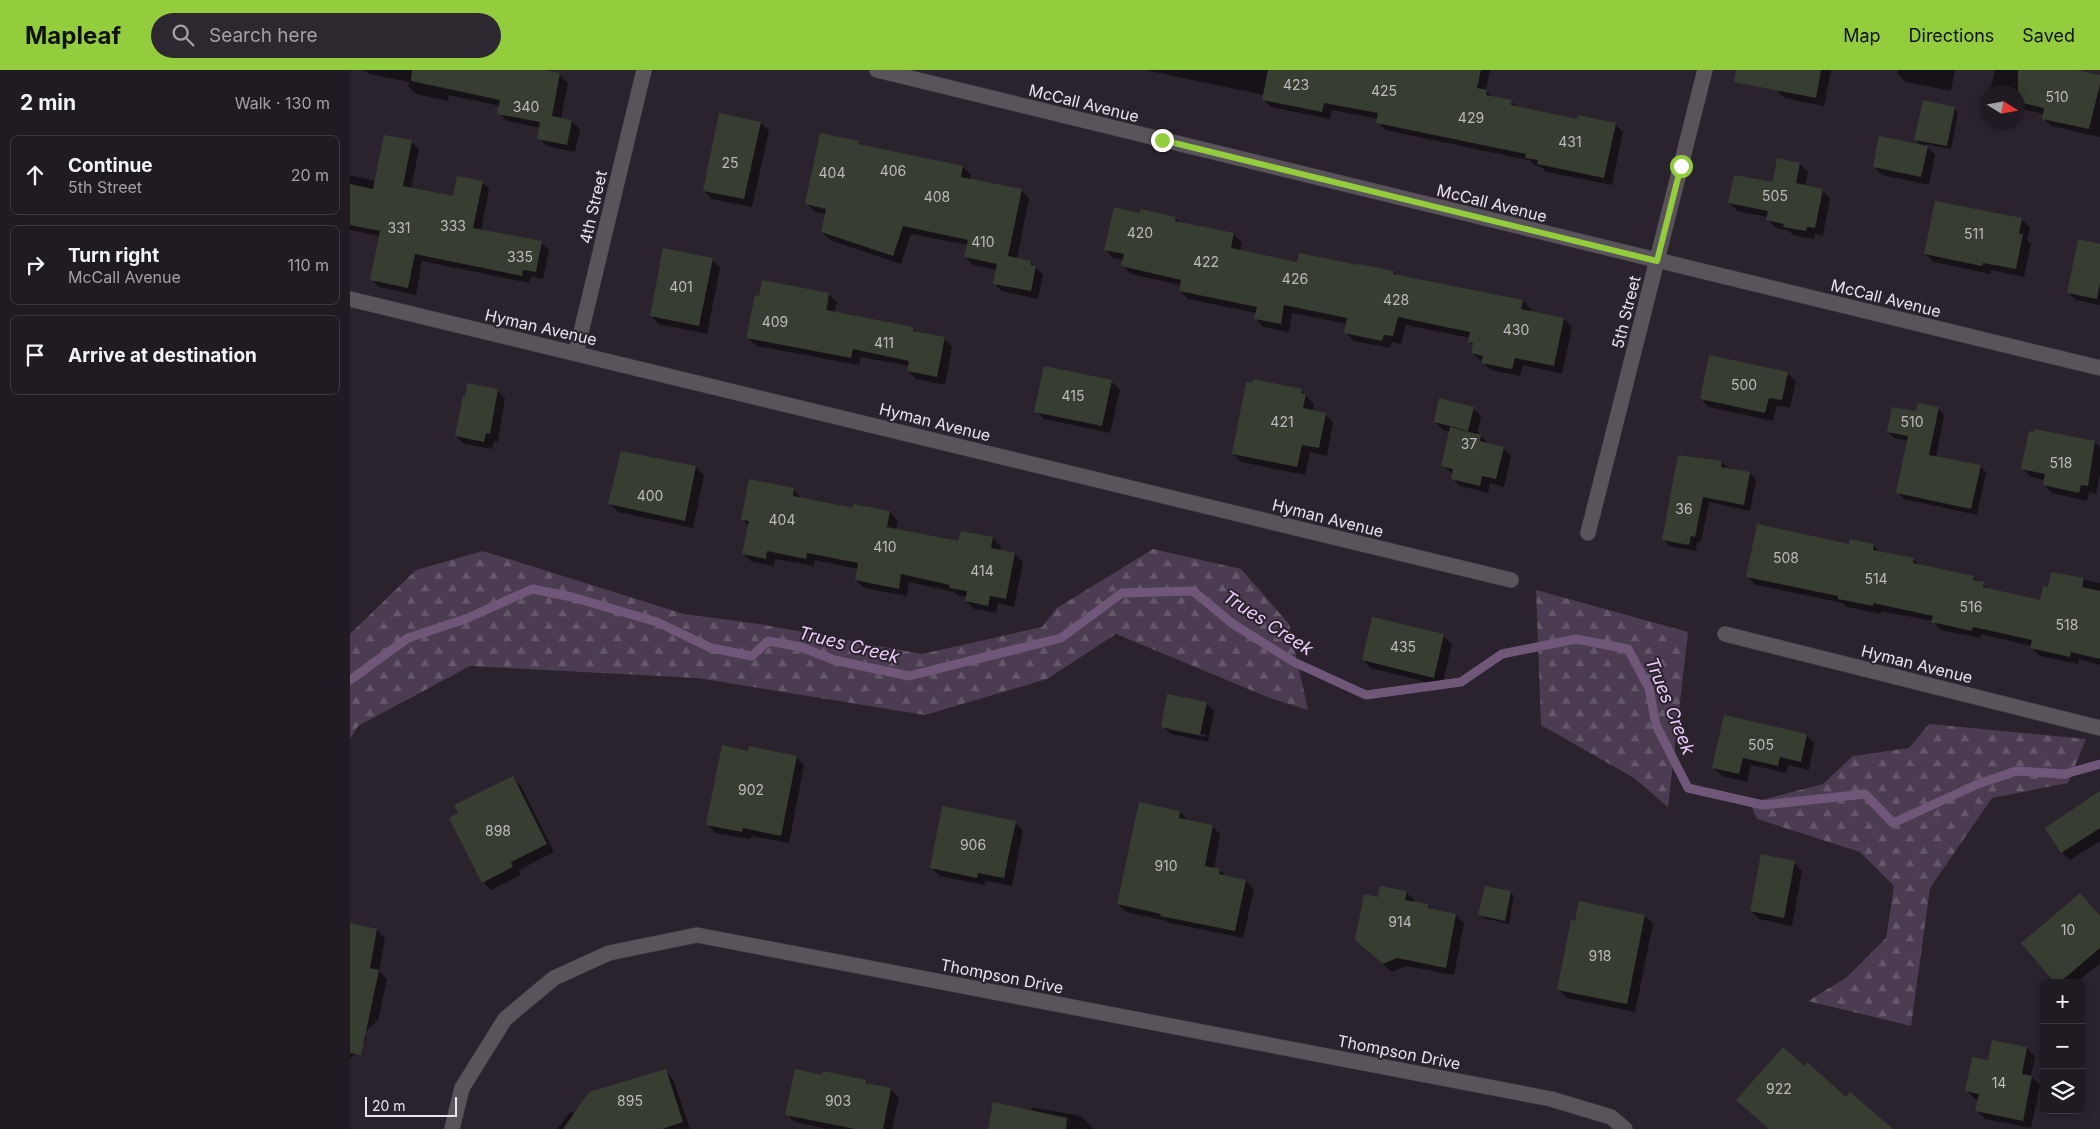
<!DOCTYPE html>
<html lang="en">
<head>
<meta charset="utf-8">
<style>
	:root { --surface:#201a22; --page:#2d272f; --text:#f1f3f6; --muted:#a2a1a5; --line:#3d3840; --accent:#93cc3d }
	body { margin:0; font-family:Inter,sans-serif; background:var(--page); color:var(--text) }
	.controls { position:absolute; right:15px; bottom:15px; display:grid; overflow:hidden; border-radius:8px; box-shadow:0 2px 8px #0003 }
	.controls button { width:45px; height:45px; display:grid; place-items:center; padding:0; border:0; border-bottom:1px solid var(--line); background:var(--surface); color:var(--text); font:25px sans-serif }
	.compass { position:absolute; left:1630px; top:15px; width:45px; height:45px; border-radius:50%; background:var(--surface); box-shadow:0 2px 8px #0003; rotate:101deg }
	.scale { position:absolute; left:15px; bottom:12px; width:92px; box-sizing:border-box; padding-left:5px; border:2px solid #e9e4eb; border-top:0; font-size:14px; line-height:18px; white-space:nowrap; color:#e9e4eb; -webkit-text-stroke:4px #2a232d; paint-order:stroke }
	.stop { position:absolute; width:15px; height:15px; margin:-11px; border:4px solid #93cc3d; border-radius:50%; background:#fff }
	.stop.end { background:#93cc3d; border-color:#fff; box-shadow:0 1px 5px #0008 }
	.list { margin:0; padding:0; list-style:none }
	h2 { display:flex; justify-content:space-between; align-items:center; height:65px; margin:0; padding:0 20px; font-size:21px }
	h2 small { font-size:16px; font-weight:400; color:var(--muted) }
	.list li { display:grid; grid-template-columns:32px 1fr auto; gap:15px; align-items:center; box-sizing:border-box; height:80px; margin:0 10px 10px; padding:0 10px; border:1px solid var(--line); border-radius:8px }
	.list b { display:block; font-size:19px; white-space:nowrap }
	.list p { margin:0; font-size:16px; white-space:nowrap; color:var(--muted) }
	.list em { font-size:16px; font-style:normal; color:var(--muted) }
	.icon { flex:none; width:28px; height:28px; fill:none; stroke:currentColor; stroke-width:2; stroke-linecap:round; stroke-linejoin:round }
	.map { position:relative; flex:none; width:1750px; height:1059px; overflow:hidden }
	header { display:flex; align-items:center; gap:30px; box-sizing:border-box; height:70px; padding:0 25px; background:var(--accent); color:#111 }
	header strong { font-size:24px }
	nav { display:flex; gap:28px; margin-inline-start:auto; font-size:18px }
	.search { width:350px; height:45px; background:var(--page); display:flex; align-items:center; gap:12px; box-sizing:border-box; padding:0 18px; border-radius:28px; color:var(--muted); font-size:19px }
	main { display:flex }
	aside { flex:1; background:var(--surface) }
	.map>svg:first-child { display:block }
	.forest { fill:url(#forest-firs) }
	.shadow { fill:#0007; fill-rule:evenodd }
	.lines { fill:none; stroke-linecap:round; stroke-linejoin:round }
	.stream { stroke:#70577a; stroke-width:9 }
	.building { fill:#383d32 }
	.minor-casing { stroke:#453e48; stroke-width:16 }
	.minor { stroke:#585459; stroke-width:15 }
	.route { stroke:#93cc3d; stroke-width:6 }
	.labels { text-anchor:middle; stroke-width:4; stroke-linejoin:round; paint-order:stroke }
	.number-label { font-size:14px; fill:#bdbabd }
	.street-label { font-size:16px; fill:#e9e4eb; stroke:#2a232d }
	.water-label { font-size:18px; font-style:italic; fill:#efcefd; stroke:#2a232d }
</style>
</head>
<body>
<header>
<strong>Mapleaf</strong>
<div class="search"><svg class="icon" aria-label="search" viewBox="0 0 24 24"><circle cx="10" cy="10" r="6"/><path d="M15 15l6 6"/></svg>Search here</div>
<nav><a>Map</a><a>Directions</a><a>Saved</a></nav>
</header>
<main>
<aside>
<h2>2 min<small>Walk · 130 m</small></h2>
<ul class="list">
<li><svg class="icon" aria-label="ahead" viewBox="0 0 24 24"><path d="M12 20V5M6 11l6-6 6 6"/></svg><div><b>Continue</b><p>5th Street</p></div><em>20 m</em></li>
<li><svg class="icon" aria-label="right" viewBox="0 0 24 24"><path d="M7 20v-9h11M14 6l5 5-5 5"/></svg><div><b>Turn right</b><p>McCall Avenue</p></div><em>110 m</em></li>
<li><svg class="icon" aria-label="arrive" viewBox="0 0 24 24"><path d="M6 21V4h12l-3 4 3 4H6"/></svg><div><b>Arrive at destination</b></div></li>
</ul>
</aside>
<div class="map">
<svg width="1750" height="1059" viewBox="0 0 1750 1059">
	<defs>
		<pattern id="forest-firs" width="22" height="20" patternUnits="userSpaceOnUse" patternTransform="scale(1.25)"><rect width="22" height="20" fill="#4b3c51"/><path d="M5 1l3.5 6h-7zM16 11l3.5 6h-7z" fill="#65586a"/></pattern>
	</defs>
	<rect width="100%" height="100%" fill="#2a232d"/>
	<g class="forest">
		<path d="M803,479L891,499L939,554L958,640L920,628L766,564L697,609L575,645L347,608L120,596L8,656L0,669V564L66,500L133,481L334,544L409,554L572,584L692,557L707,538Z"/>
		<path d="M1186,520L1338,562L1318,737L1284,708L1191,655Z"/>
		<path d="M1579,654L1736,669L1718,713L1642,728L1580,818L1561,956L1458,931L1497,907L1536,868L1544,816L1510,782L1407,749L1400,733L1473,714L1503,686L1559,678Z"/>
	</g>
	<g class="shadow">
		<path d="M10,0H187L209,4L218,13L211,48L222,51L230,59L225,82L197,76L189,68L191,58L157,51L149,43L150,36L99,25L98,31L66,24L58,16L59,12L19,4L16,1Z"/>
		<path d="M795,0H1140L1136,20L1143,28L1161,31L1167,37L1228,50L1265,54L1273,62L1262,115L1197,102L1191,97L1184,95L1179,90L1035,60L1028,52V49L982,40L980,49L921,37L913,29L914,25Z"/>
		<path d="M1430,0H1481L1474,36L1434,28L1426,19Z"/>
		<path d="M1548,0H1605L1601,21L1556,12L1547,4Z"/>
		<path d="M1645,0H1721L1750,7V67L1701,56L1693,48L1694,44L1668,38V22H1640Z"/>
		<path d="M1604,38L1608,42L1601,79L1575,74L1585,85L1579,115L1532,105L1524,97L1572,76L1565,70Z"/>
		<path d="M411,53L419,61L402,137L362,129L354,121Z"/>
		<path d="M61,71L69,79L61,119L104,128L132,112L139,119L131,161L191,173L199,180L193,209L181,206L179,213L72,191L66,225L29,217L22,210L30,166L0,160V105L26,111Z"/>
		<path d="M508,72L512,76L613,97L621,105L620,110L671,120L679,128L667,189L681,192L693,205L688,229L652,221L644,213L647,200L623,195L615,187L618,175L561,164L551,194L480,170L472,162L476,144L465,142L457,134Z"/>
		<path d="M1450,94L1458,102L1455,116L1472,120L1480,128L1473,166L1465,164L1464,169L1443,165L1439,161L1426,158L1418,150V147L1387,141L1379,132L1424,114Z"/>
		<path d="M791,144L825,148L831,153L883,164L892,172L890,181L948,193L1043,202L1048,206L1173,231L1181,239L1180,242L1214,249L1222,257L1212,304L1173,295L1170,306L1141,300L1122,283L1124,276L1119,272L1120,268L1056,255L1051,274L1042,272L1040,278L1004,271L996,263L997,254L942,243L939,262L913,257L905,248L907,243L838,229L830,221L831,215L781,204L773,196L774,190L763,188L755,179Z"/>
		<path d="M1671,149L1680,157L1677,170L1681,174L1674,207L1641,200L1640,204L1584,192L1575,184Z"/>
		<path d="M1750,175V235L1726,230L1718,223Z"/>
		<path d="M362,189L370,198L357,264L309,254L301,246Z"/>
		<path d="M478,224L487,232L484,243L563,259L567,263L594,268L602,277L595,315L566,309L558,301L559,296L511,287L509,295L406,276L398,268ZM477,228H479L476,247Z"/>
		<path d="M1437,303L1446,311L1440,338L1427,335L1423,351L1359,337L1351,329Z"/>
		<path d="M762,312L770,320L760,363L694,349L686,341Z"/>
		<path d="M147,320L155,328L148,372L144,371L142,379L114,374L106,366Z"/>
		<path d="M951,320L964,334L962,341L975,344L983,352L977,386L960,382L955,405L891,392L883,384Z"/>
		<path d="M1123,338L1131,346L1127,365L1131,366L1139,374L1153,378L1161,386L1154,417L1140,413L1138,423L1110,416L1102,408L1103,404L1092,395L1100,362L1093,360L1085,352Z"/>
		<path d="M1588,338L1594,345L1586,387L1630,396L1636,402L1627,445L1554,429L1548,423L1558,371L1544,368L1538,362L1567,343Z"/>
		<path d="M1745,372L1750,378V403L1746,424L1739,422L1737,431L1702,423L1694,415L1695,410L1681,407L1673,399Z"/>
		<path d="M272,382L346,397L354,405L343,458L268,442L259,433Z"/>
		<path d="M1372,392L1378,398L1400,403L1406,410L1400,441L1359,432L1351,472H1347L1346,481L1320,476L1314,470Z"/>
		<path d="M444,419L451,429L504,439L540,442L548,451L546,460L609,473L643,468L651,477L650,481L665,484L673,492L664,537L648,533L646,543L624,539L616,531L617,527L609,526L604,522L559,512L557,526L514,518L506,510L508,499L465,490L464,496L425,489L424,496L402,492L393,484L399,456L392,449Z"/>
		<path d="M1500,475H1523L1531,483L1563,489L1570,496L1623,507L1639,519L1691,531L1699,519L1702,503L1750,513V595L1729,589L1728,594L1690,586L1682,578V576L1631,564L1630,568L1591,560L1583,551L1531,541V544L1497,537L1493,533L1406,515L1397,507Z"/>
		<path d="M1093,566L1102,574L1092,616L1021,598L1013,590Z"/>
		<path d="M856,633L864,641L858,672L821,664L812,656ZM820,657L856,665V667L820,660Z"/>
		<path d="M1456,665L1464,673L1459,700L1438,695L1436,703L1401,695L1397,712L1372,706L1363,698Z"/>
		<path d="M399,682L446,687L454,695L439,773L401,766L400,769L365,763L357,754Z"/>
		<path d="M162,708L171,716L204,782L169,800L171,805L141,820L133,812Z"/>
		<path d="M1750,723V771L1720,790L1712,782L1696,758Z"/>
		<path d="M830,742L838,750L862,756L870,764L864,799L870,800L877,807L896,811L904,819L893,868L820,853L817,851L776,842L768,834Z"/>
		<path d="M665,752L673,760L662,816L636,811L635,815L590,806L581,798Z"/>
		<path d="M1444,793L1452,801L1442,856L1409,849L1401,841Z"/>
		<path d="M1056,822L1064,830V833L1078,836L1083,840L1106,845L1114,853L1104,905L1056,896L1042,902L1015,878L1029,828Z"/>
		<path d="M1160,822L1164,826L1159,854L1134,848L1130,845Z"/>
		<path d="M1295,846L1303,854L1285,942L1217,928L1208,920L1226,853Z"/>
		<path d="M1750,847V893L1726,913H1706Z"/>
		<path d="M0,856L27,860L35,868L29,901L37,909L28,950L13,964L17,968L0,989Z"/>
		<path d="M1677,978L1685,986L1681,1006L1690,1015L1681,1058L1635,1049L1627,1041L1629,1030L1625,1029L1617,1021L1639,992Z"/>
		<path d="M315,1001L323,1009L340,1059H207L221,1041L225,1044Z"/>
		<path d="M473,1007L516,1011L520,1015L540,1019L549,1027L542,1059H477L445,1052L437,1044Z"/>
		<path d="M682,1037L731,1046L744,1059H639L681,1041Z"/>
	</g>
	<g class="lines">
		<path class="stream" d="M0,610L58,568L118,548L182,519L222,527L307,552L361,578L402,586L418,571L451,577L484,590L559,606L711,568L772,523L843,521L883,554L944,592L1016,625L1111,612L1152,584L1226,569L1278,579L1299,618L1306,655L1338,718L1413,735L1515,724L1543,753L1628,714L1666,701L1715,704L1750,694"/>
	</g>
	<g class="building">
		<path d="M62,0H194L210,3L202,46L222,50L217,75L187,69L190,52L147,44L150,30L61,11Z"/>
		<path d="M918,0H1131L1127,18L1137,20L1136,25L1162,30L1161,35L1227,49L1228,45L1266,53L1254,108L1187,94L1188,90L1175,88L1176,84L1026,53L1028,43L974,33L972,42L912,30Z"/>
		<path d="M1386,0H1471L1466,28L1384,12Z"/>
		<path d="M1668,0H1727L1750,5V14L1739,59L1692,49L1694,38L1668,32Z"/>
		<path d="M1573,30L1605,37L1597,76L1564,70Z"/>
		<path d="M369,43L411,52L394,129L353,121Z"/>
		<path d="M470,63L509,71L508,74L613,96L611,107L672,119L658,186L681,191V195L686,196L681,221L643,214L647,194L614,187L618,170L553,156L543,186L471,162L476,139L455,134Z"/>
		<path d="M34,65L62,70L53,116L103,126L107,106L133,111L123,158L192,171L186,202L173,200L172,206L65,184L58,218L20,210L30,161L0,155V114L23,119Z"/>
		<path d="M1529,66L1578,76L1571,107L1523,97Z"/>
		<path d="M1427,88L1450,93L1446,113L1473,119L1465,158L1457,157L1456,161L1433,157L1434,154L1416,150L1418,141L1378,133L1384,105L1423,112Z"/>
		<path d="M1585,131L1672,148L1669,164H1673L1666,199L1633,193L1632,196L1574,184Z"/>
		<path d="M764,137L790,143V139L826,147L825,151L884,163L881,178L947,192L949,183L1008,195V194L1044,201L1043,204L1173,230L1171,239L1214,248L1204,296L1165,288L1162,299L1131,293L1133,286L1121,283L1123,273L1118,272L1120,262L1048,247L1043,266L1034,265L1032,271L994,263L997,248L934,235L931,254L904,249L907,237L829,221L831,210L771,196L774,184L754,180Z"/>
		<path d="M1728,169L1750,174V212L1747,229L1717,223Z"/>
		<path d="M313,178L363,188L349,256L300,246Z"/>
		<path d="M412,210L479,223L476,240L563,257V261L595,267L587,307L557,301L559,291L503,279L501,288L396,268L405,225L409,226Z"/>
		<path d="M1359,285L1438,302L1432,330L1419,328L1415,343L1350,329Z"/>
		<path d="M694,296L762,310L752,356L684,342Z"/>
		<path d="M903,309L952,319L951,323L956,324L953,338L976,343L969,378L952,375L947,397L882,384L896,312L902,313Z"/>
		<path d="M117,313L148,319L140,364L136,363L134,372L105,366L113,326H115Z"/>
		<path d="M1089,328L1124,337L1118,361L1084,352Z"/>
		<path d="M1568,333L1589,337L1579,385L1631,395L1621,439L1546,423L1558,366L1537,362L1542,337L1566,341Z"/>
		<path d="M1100,357L1131,365L1130,371L1154,377L1146,409L1132,406L1130,416L1101,409L1103,399L1091,396Z"/>
		<path d="M1684,359L1745,371L1738,416L1731,415L1729,423L1693,415L1695,404L1671,399L1679,361L1684,362Z"/>
		<path d="M271,381L346,396L335,451L258,434Z"/>
		<path d="M1328,385L1372,391L1371,397L1400,402L1394,435L1353,427L1345,467L1341,466L1339,475L1312,470Z"/>
		<path d="M399,409L444,418L443,426L503,438V434L540,441L537,457L608,471L611,461L643,467L641,478L665,483L656,529L640,526L638,536L615,531L617,521L599,518L600,515L551,504L549,519L505,510L508,493L457,483L456,489L417,481L416,489L392,484L399,451L391,450Z"/>
		<path d="M1407,454L1499,474L1500,469L1524,474L1523,480L1564,488L1563,493L1624,506L1623,510L1634,512L1633,517L1690,530L1693,516L1698,517L1701,502L1734,508L1732,517L1750,521V589L1721,582L1720,587L1680,578L1682,570L1623,557L1622,561L1581,552L1583,546L1523,533V536L1488,529V526L1396,507Z"/>
		<path d="M1022,547L1094,564L1084,608L1012,590Z"/>
		<path d="M817,624L857,632L850,665L811,657Z"/>
		<path d="M1374,645L1457,664L1451,692L1430,687L1428,696L1393,688L1389,704L1362,698Z"/>
		<path d="M372,675L398,681L399,676L447,686L431,766L393,758L392,762L356,755Z"/>
		<path d="M163,706L197,774L161,792L163,797L132,813L99,748L108,743L104,735Z"/>
		<path d="M1750,721V758L1711,783L1695,758Z"/>
		<path d="M789,732L830,741L829,748L863,755L855,796L870,799L869,804L896,810L885,861L810,846L811,844L767,834Z"/>
		<path d="M592,736L666,751L654,808L628,803L627,808L580,798Z"/>
		<path d="M1411,784L1445,791L1434,848L1400,841Z"/>
		<path d="M1030,816L1057,821L1055,830L1078,834V838L1106,844L1096,898L1047,888L1033,894L1005,870L1014,824L1028,827Z"/>
		<path d="M1135,816L1161,821L1155,851L1128,845Z"/>
		<path d="M1730,823L1750,846V878L1709,913H1705L1671,873Z"/>
		<path d="M1229,831L1295,845L1277,934L1207,920L1221,850L1225,851Z"/>
		<path d="M0,853L27,859L20,898L29,900L11,985L0,983Z"/>
		<path d="M1642,970L1677,977L1672,1004L1682,1006L1673,1051L1625,1041L1629,1024L1615,1021L1622,987L1638,990Z"/>
		<path d="M1433,977L1454,996L1457,992L1496,1027L1500,1022L1543,1059H1419L1386,1030Z"/>
		<path d="M316,999L333,1052L312,1059H213L239,1022Z"/>
		<path d="M445,999L472,1005L473,1001L516,1010V1013L541,1018L533,1059H505L435,1045Z"/>
		<path d="M643,1032L717,1048L716,1059H638Z"/>
	</g>
	<g class="lines">
		<g class="minor-casing">
			<g id="minor">
				<path d="M527,0L1750,298"/>
				<path d="M0,229L1161,510"/>
				<path d="M226,283L294,0"/>
				<path d="M1238,463L1355,0"/>
				<path d="M1375,564L1750,658"/>
				<path d="M102,1059L112,1018L155,949L204,908L259,883L347,865L1201,1029L1261,1047L1275,1059"/>
			</g>
		</g>
		<use href="#minor" class="minor"/>
	</g>
	<g class="lines">
		<path class="route" d="M812,70L1307,191L1331,96"/>
	</g>
	<g class="labels">
		<g class="number-label">
			<text x="946" y="20">423</text>
			<text x="1034" y="26">425</text>
			<text x="1707" y="32">510</text>
			<text x="176" y="42">340</text>
			<text x="1121" y="53">429</text>
			<text x="1220" y="77">431</text>
			<text x="380" y="98">25</text>
			<text x="543" y="106">406</text>
			<text x="482" y="108">404</text>
			<text x="1425" y="131">505</text>
			<text x="587" y="132">408</text>
			<text x="103" y="161">333</text>
			<text x="49" y="163">331</text>
			<text x="790" y="168">420</text>
			<text x="1624" y="169">511</text>
			<text x="633" y="177">410</text>
			<text x="170" y="192">335</text>
			<text x="856" y="197">422</text>
			<text x="945" y="214">426</text>
			<text x="331" y="222">401</text>
			<text x="1046" y="235">428</text>
			<text x="425" y="257">409</text>
			<text x="1166" y="265">430</text>
			<text x="534" y="278">411</text>
			<text x="1394" y="320">500</text>
			<text x="723" y="331">415</text>
			<text x="932" y="357">421</text>
			<text x="1562" y="357">510</text>
			<text x="1119" y="379">37</text>
			<text x="1711" y="398">518</text>
			<text x="300" y="431">400</text>
			<text x="1334" y="444">36</text>
			<text x="432" y="455">404</text>
			<text x="535" y="482">410</text>
			<text x="1436" y="493">508</text>
			<text x="632" y="506">414</text>
			<text x="1526" y="514">514</text>
			<text x="1621" y="542">516</text>
			<text x="1717" y="560">518</text>
			<text x="1053" y="582">435</text>
			<text x="1411" y="680">505</text>
			<text x="401" y="725">902</text>
			<text x="148" y="766">898</text>
			<text x="623" y="780">906</text>
			<text x="816" y="801">910</text>
			<text x="1050" y="857">914</text>
			<text x="1718" y="865">10</text>
			<text x="1250" y="891">918</text>
			<text x="1649" y="1018">14</text>
			<text x="1429" y="1024">922</text>
			<text x="280" y="1036">895</text>
			<text x="488" y="1036">903</text>
		</g>
		<g class="street-label">
			<text transform="translate(734 33) rotate(14)" y="6">McCall Avenue</text>
			<text transform="translate(1142 133) rotate(14)" y="6">McCall Avenue</text>
			<text transform="translate(243 137) rotate(-77)" y="6">4th Street</text>
			<text transform="translate(1536 228) rotate(14)" y="6">McCall Avenue</text>
			<text transform="translate(1276 242) rotate(-76)" y="6">5th Street</text>
			<text transform="translate(191 257) rotate(13)" y="6">Hyman Avenue</text>
			<text transform="translate(585 352) rotate(14)" y="6">Hyman Avenue</text>
			<text transform="translate(978 448) rotate(14)" y="6">Hyman Avenue</text>
			<text transform="translate(1567 594) rotate(14)" y="6">Hyman Avenue</text>
			<text transform="translate(652 906) rotate(11)" y="6">Thompson Drive</text>
			<text transform="translate(1049 982) rotate(11)" y="6">Thompson Drive</text>
		</g>
		<g class="water-label">
			<text transform="translate(918 553) rotate(33)" y="6">Trues Creek</text>
			<text transform="translate(499 575) rotate(14)" y="6">Trues Creek</text>
			<text transform="translate(1320 636) rotate(68)" y="6">Trues Creek</text>
		</g>
	</g>
</svg>
<div class="controls">
<button>+</button>
<button>−</button>
<button><svg class="icon" aria-label="layers" viewBox="0 0 24 24"><path d="M12 4l9 5-9 5-9-5zM3 14l9 5 9-5"/></svg></button>
</div>
<svg class="compass" viewBox="-18 -18 36 36"><path d="M0-13l5 13h-10z" fill="#e53935"/><path d="M0 13l5-13h-10z" fill="#a2a1a5"/></svg>
<div class="scale">20 m</div>
<div class="stop" style="left:1331px;top:96px"></div>
<div class="stop end" style="left:812px;top:70px"></div>
</div>
</main>
</body>
</html>
